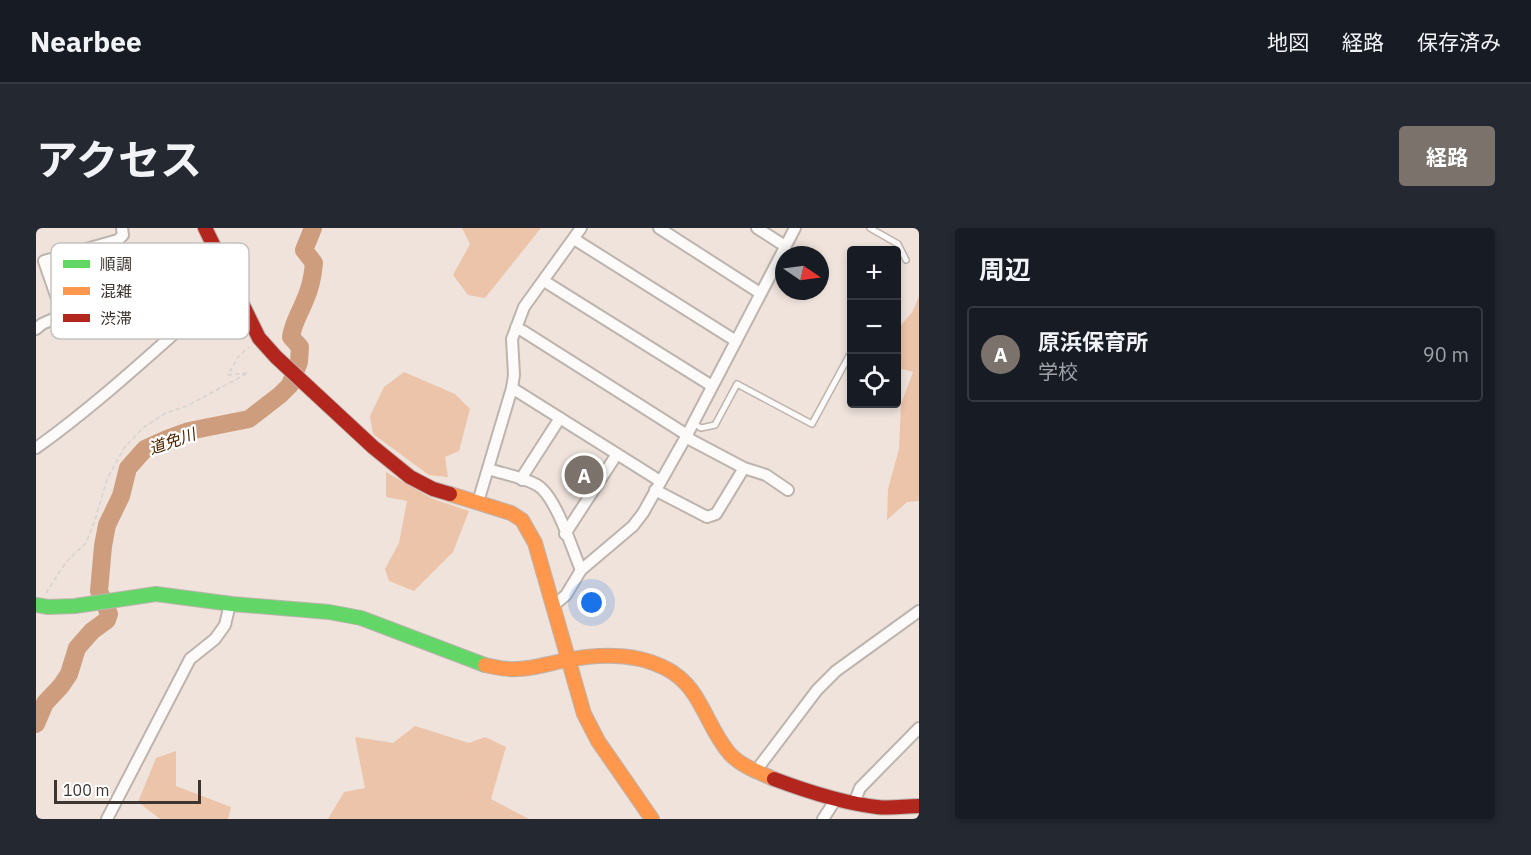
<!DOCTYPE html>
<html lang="ja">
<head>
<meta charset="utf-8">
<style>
	:root { --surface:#171b24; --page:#242831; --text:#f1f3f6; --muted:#9ea1a6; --line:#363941; --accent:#7b726c }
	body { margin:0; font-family:"IBM Plex Sans","Noto Sans JP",sans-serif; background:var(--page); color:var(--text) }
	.controls { position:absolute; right:18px; top:18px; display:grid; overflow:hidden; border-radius:6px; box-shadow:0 3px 9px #0003 }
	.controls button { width:54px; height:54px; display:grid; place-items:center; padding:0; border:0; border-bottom:2px solid var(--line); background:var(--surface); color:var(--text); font:30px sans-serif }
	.compass { position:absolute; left:739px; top:18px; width:54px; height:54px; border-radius:50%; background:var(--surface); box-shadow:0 3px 9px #0003; rotate:103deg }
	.scale { position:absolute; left:18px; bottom:15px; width:147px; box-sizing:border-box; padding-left:6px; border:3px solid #3d3530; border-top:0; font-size:16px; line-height:21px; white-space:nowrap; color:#3d3530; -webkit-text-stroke:4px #fff; paint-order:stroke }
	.you { position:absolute; left:556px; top:375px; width:21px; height:21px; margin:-15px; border:4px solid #fff; border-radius:50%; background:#1a73e8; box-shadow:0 0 0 9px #1a73e833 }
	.badge { display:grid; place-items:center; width:39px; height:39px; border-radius:50%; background:var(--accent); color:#fff; font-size:20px; font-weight:700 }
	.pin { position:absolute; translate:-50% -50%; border:3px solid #fff; box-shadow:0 2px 6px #0006 }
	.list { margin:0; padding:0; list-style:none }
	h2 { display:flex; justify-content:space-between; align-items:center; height:78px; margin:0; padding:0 24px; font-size:26px }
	h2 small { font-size:20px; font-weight:400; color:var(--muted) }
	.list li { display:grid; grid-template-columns:39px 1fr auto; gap:18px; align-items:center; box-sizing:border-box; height:96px; margin:0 12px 12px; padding:0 12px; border:2px solid var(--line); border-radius:6px }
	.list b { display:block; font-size:22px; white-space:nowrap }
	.list p { margin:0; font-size:20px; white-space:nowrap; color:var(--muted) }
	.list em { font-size:20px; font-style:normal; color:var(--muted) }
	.icon { flex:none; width:33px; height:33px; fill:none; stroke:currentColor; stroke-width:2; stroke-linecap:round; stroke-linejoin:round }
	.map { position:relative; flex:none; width:883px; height:591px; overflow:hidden; border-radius:6px }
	header { display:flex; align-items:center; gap:36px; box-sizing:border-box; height:84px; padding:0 30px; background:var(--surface); border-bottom:2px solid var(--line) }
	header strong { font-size:28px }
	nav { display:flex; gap:33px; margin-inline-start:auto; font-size:21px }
	.intro { display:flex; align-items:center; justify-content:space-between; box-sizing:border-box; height:144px; padding:0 36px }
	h1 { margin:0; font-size:42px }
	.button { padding:15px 27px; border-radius:6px; background:var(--accent); color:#fff; font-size:21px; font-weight:700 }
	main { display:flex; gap:36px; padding:0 36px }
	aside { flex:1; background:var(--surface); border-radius:6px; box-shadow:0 3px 9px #0003 }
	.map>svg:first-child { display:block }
	.green { fill:#ecc4a9 }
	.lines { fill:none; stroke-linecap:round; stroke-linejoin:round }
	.river { stroke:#cd9d7d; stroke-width:18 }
	.lane-casing { stroke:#bdb4ae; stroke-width:8 }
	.street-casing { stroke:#bdb4ae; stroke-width:14 }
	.fast-casing { stroke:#bdb4ae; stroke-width:16 }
	.slow-casing { stroke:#bdb4ae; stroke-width:16 }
	.jam-casing { stroke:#bdb4ae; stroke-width:16 }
	.path { stroke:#d6d3d1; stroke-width:1.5; stroke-dasharray:4.5 3; stroke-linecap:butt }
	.lane { stroke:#fdfbfa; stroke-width:5 }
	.street { stroke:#fdfbfa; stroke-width:10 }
	.fast { stroke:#63d668; stroke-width:14 }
	.slow { stroke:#ff974d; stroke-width:14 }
	.jam { stroke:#b3261e; stroke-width:14 }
	.labels { text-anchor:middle; stroke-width:4.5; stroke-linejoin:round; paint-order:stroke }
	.water-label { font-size:16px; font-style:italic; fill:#502603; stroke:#fff }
	.key { fill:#fff; stroke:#c5c2c1; stroke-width:1.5 }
	.key-label { font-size:16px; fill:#3d3530 }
</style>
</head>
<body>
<header>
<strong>Nearbee</strong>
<nav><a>地図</a><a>経路</a><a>保存済み</a></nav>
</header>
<div class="intro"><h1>アクセス</h1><a class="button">経路</a></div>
<main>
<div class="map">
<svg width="883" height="591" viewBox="0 0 883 591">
	<rect width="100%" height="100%" fill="#efe3dc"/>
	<g class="green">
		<path d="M426,0H505L449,70L432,67L417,47L434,16Z"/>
		<path d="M883,68V273L871,274L851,292L852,261L863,221L865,176L877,144L862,140L861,141V102L877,83Z"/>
		<path d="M368,144L419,166L434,181L423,223L409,229L412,249L393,247L337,206L334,188L348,159Z"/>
		<path d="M350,244L397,271L433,283L417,324L378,363L353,353L349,341L363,315L371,273L350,269Z"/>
		<path d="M379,498L433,515L449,509L470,519L455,571L493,591H292L308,564L329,560L319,509L357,515Z"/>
		<path d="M140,523V558L195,579L192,591H124L102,574L120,530Z"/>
	</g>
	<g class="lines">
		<path class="river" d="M0,496L9,475L25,458L33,446L41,420L56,403L71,392L73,386L63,363L67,318L71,297L85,268L92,240L109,221L131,211L153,203L213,191L244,167L254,157L263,134L264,119L255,109C257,95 264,85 269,72C274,61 277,47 278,35L268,22L277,0"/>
		<g class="lane-casing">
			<g id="lane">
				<path d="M834,0L862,16L870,32"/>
				<path d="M657,195L665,200L679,197L701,156L776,196L813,128"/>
			</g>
		</g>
		<g class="street-casing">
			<g id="street">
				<path d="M623,0L724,65"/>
				<path d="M721,0L749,18"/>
				<path d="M538,11L700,113"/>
				<path d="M508,53L676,158"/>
				<path d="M480,100L487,103L651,207L655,212L708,240L730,247L752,262"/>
				<path d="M0,101L6,96L24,88L25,82L8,33L82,12L87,7L86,0"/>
				<path d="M476,160L624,253"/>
				<path d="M0,220C69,171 130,111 195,56"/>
				<path d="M452,241C468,246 486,249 501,257C520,268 536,321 545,342"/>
				<path d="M486,252L488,246L524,190"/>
				<path d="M619,262L671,289L680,286L708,240"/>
				<path d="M442,274L476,160L478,147L476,111L488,79L545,0"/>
				<path d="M529,306L581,226"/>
				<path d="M517,378L530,367L545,342L597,298L607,285L651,207L759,0"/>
				<path d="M719,544L781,462L800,443L883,383"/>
				<path d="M818,575L824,560L883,500"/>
				<path d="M71,591L154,431L179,411L189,397L194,376"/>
				<path d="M787,591L800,571"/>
			</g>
		</g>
		<g class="fast-casing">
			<path id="fast" d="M0,377L12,379L39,378L120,366L196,376L293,384L325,390L449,437"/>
		</g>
		<g class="slow-casing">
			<g id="slow">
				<path d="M414,266L475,285L486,292L499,315L548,486L562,513L616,591"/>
				<path d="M449,437C459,439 470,442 481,441C496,441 511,436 526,433C559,426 598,424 629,440C666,458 669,498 694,526C705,538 723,544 738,551"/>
			</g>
		</g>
		<g class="jam-casing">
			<g id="jam">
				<path d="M169,0L223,110L240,129L337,219L374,249L397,261L414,266"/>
				<path d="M738,551C770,563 806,575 841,579C855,581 869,578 883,578"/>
			</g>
		</g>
		<path class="path" d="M10,365L30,334L50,315L59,292L71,251L88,220L108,199L130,185L151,178L212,145L192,147L202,129L213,119"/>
		<use href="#lane" class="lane"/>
		<use href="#street" class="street"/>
		<use href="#fast" class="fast"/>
		<use href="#slow" class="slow"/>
		<use href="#jam" class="jam"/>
	</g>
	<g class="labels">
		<g class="water-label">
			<text transform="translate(136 213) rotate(-19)" y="6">道免川</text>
		</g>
	</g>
	<rect x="15" y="15" width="198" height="96" rx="9" class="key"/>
	<rect x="27" y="32" width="27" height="8" fill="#63d668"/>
	<rect x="27" y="59" width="27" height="8" fill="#ff974d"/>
	<rect x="27" y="86" width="27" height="8" fill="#b3261e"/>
	<g class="key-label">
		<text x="64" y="42">順調</text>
		<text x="64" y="69">混雑</text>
		<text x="64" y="96">渋滞</text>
	</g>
</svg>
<div class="controls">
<button>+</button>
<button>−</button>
<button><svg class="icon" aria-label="locate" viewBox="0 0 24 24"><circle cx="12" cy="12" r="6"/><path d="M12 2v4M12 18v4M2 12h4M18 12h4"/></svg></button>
</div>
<svg class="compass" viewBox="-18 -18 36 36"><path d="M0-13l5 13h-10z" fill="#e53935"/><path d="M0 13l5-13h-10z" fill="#9ea1a6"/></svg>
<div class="scale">100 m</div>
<div class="you"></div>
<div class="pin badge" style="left:548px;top:247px">A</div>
</div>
<aside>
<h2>周辺<small></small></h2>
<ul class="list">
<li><span class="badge">A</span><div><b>原浜保育所</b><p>学校</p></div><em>90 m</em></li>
</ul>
</aside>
</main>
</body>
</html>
